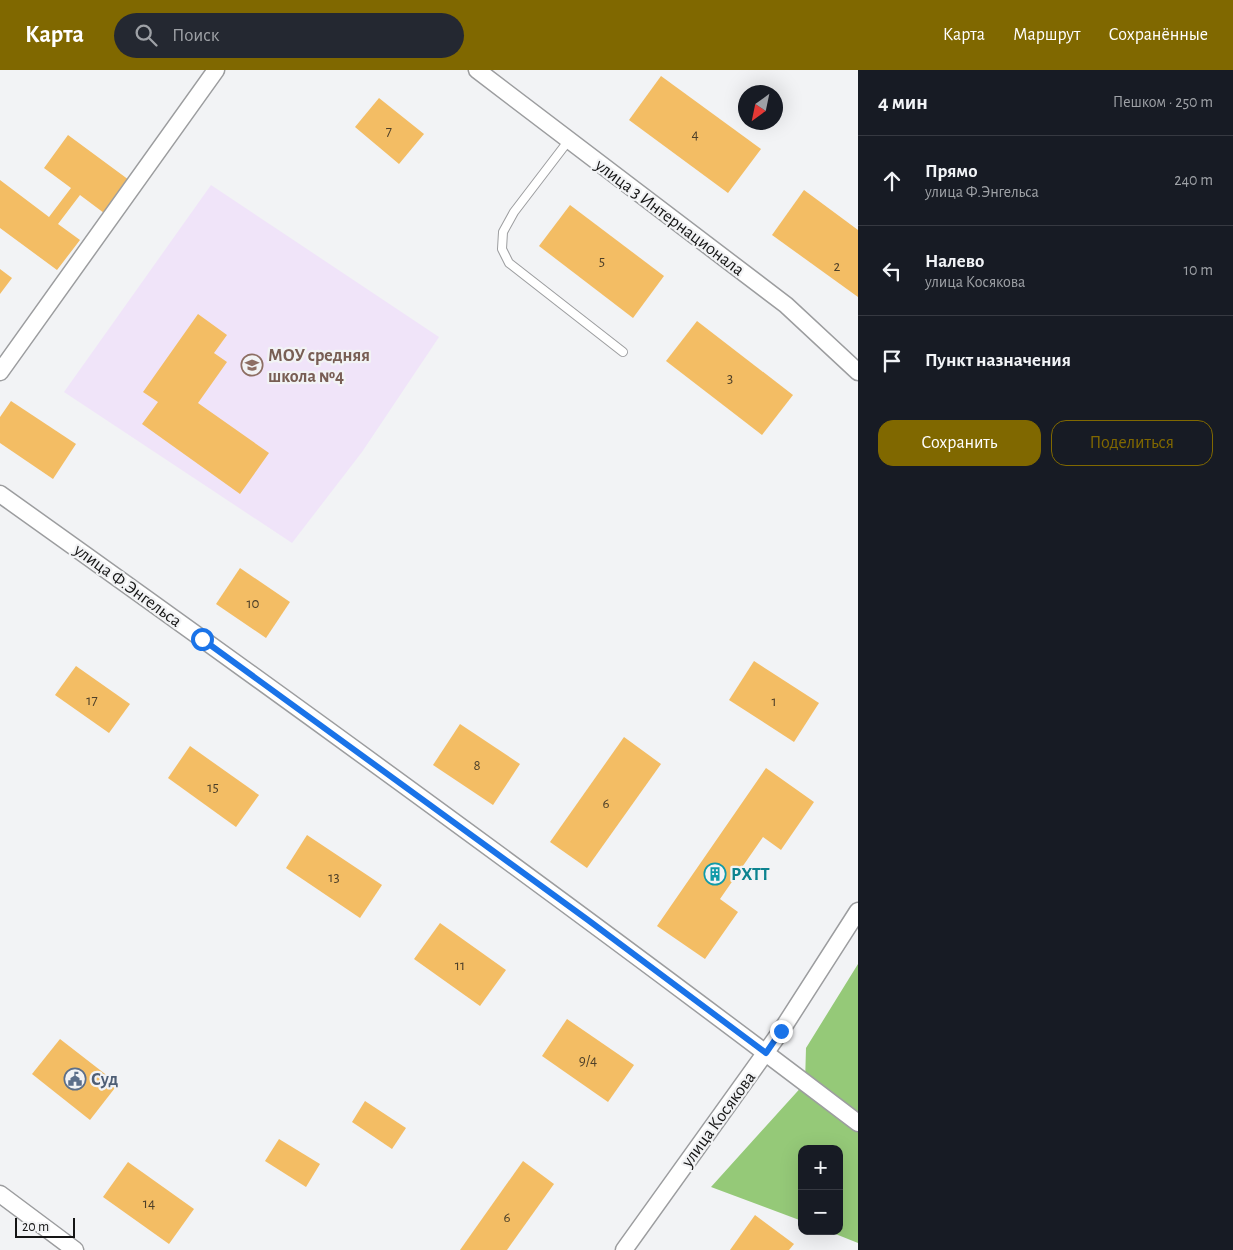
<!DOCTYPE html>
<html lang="ru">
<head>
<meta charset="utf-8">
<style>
	:root { --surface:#171b24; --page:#242831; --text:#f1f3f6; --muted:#9ea1a6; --line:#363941; --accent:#806800 }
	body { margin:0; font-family:"Alegreya Sans",sans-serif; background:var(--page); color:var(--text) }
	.controls { position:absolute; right:15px; bottom:15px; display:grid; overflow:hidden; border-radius:10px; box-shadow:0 5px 20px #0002 }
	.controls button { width:45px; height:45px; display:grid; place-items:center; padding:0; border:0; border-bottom:1px solid var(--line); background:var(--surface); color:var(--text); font:25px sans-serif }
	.compass { position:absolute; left:738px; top:15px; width:45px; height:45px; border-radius:50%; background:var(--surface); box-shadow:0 5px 20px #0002; rotate:213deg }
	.scale { position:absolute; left:15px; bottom:12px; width:60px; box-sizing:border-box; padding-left:5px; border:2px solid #151515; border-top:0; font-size:14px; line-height:18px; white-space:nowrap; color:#151515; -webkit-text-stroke:4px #f2f3f5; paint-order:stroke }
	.stop { position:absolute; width:15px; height:15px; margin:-11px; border:4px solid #1a73e8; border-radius:50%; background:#fff }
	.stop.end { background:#1a73e8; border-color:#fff; box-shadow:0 1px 5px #0008 }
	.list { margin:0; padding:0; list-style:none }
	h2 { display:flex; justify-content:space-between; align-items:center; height:65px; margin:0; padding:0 20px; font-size:21px }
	h2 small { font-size:16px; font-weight:400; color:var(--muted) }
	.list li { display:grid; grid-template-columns:32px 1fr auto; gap:15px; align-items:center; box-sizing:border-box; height:90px; padding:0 20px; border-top:1px solid var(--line) }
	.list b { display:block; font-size:19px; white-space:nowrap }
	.list p { margin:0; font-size:16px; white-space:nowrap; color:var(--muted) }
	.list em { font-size:16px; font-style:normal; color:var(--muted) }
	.actions { display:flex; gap:10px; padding:15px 20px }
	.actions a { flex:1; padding:11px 0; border:1px solid var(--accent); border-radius:15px; text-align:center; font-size:18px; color:var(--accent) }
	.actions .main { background:var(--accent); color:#fff }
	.icon { flex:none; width:28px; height:28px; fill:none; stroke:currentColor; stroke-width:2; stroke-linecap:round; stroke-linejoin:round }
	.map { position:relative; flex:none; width:858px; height:1180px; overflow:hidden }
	header { display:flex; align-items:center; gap:30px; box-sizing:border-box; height:70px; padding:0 25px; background:var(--accent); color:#fff }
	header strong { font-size:24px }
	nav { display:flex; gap:28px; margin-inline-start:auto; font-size:18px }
	.search { width:350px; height:45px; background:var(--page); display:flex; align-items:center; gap:12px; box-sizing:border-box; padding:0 18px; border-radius:28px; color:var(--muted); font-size:19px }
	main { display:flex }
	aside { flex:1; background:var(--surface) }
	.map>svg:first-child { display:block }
	.education { fill:#f0e4f9 }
	.forest { fill:#95c978 }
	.building { fill:#f3bd64 }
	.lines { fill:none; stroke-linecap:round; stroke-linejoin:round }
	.lane-casing { stroke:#9c9d9f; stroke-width:10 }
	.street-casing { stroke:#9c9d9f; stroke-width:19 }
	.lane { stroke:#fff; stroke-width:8 }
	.street { stroke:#fff; stroke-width:16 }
	.route { stroke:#1a73e8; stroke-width:6 }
	.labels { text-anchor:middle; stroke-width:4.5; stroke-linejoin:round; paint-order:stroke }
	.number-label { font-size:15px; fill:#4c3f29 }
	.street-label { font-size:18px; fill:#151515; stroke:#f2f3f5 }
	.education-label { font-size:18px; font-weight:bold; fill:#785e54; stroke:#f2f3f5; text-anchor:start }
	.culture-label { font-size:18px; font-weight:bold; fill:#0d838f; stroke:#f2f3f5; text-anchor:start }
	.service-label { font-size:18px; font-weight:bold; fill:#4e5e75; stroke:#f2f3f5; text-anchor:start }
</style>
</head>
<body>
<header>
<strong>Карта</strong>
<div class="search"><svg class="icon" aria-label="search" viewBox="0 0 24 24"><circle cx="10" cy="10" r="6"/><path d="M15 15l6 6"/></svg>Поиск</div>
<nav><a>Карта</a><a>Маршрут</a><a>Сохранённые</a></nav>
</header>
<main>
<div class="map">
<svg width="858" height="1180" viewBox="0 0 858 1180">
	<rect width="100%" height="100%" fill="#f2f3f5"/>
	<path class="education" d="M211,115L439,267L362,382L292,473L64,322Z"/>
	<path class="forest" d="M858,894V1173L828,1161H839V1079H802V1151L711,1117L805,1013L806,978Z"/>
	<g class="building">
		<path d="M661,6L761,79L728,123L629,50Z"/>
		<path d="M379,28L424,64L399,94L355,57Z"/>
		<path d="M68,65L129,110L104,143L80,125L58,154L80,170L57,200L0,158V110L49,147L71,118L44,98Z"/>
		<path d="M804,120L858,160V227L772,165Z"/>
		<path d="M570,135L664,206L633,248L539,176Z"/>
		<path d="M0,199L12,208L0,224Z"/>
		<path d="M198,244L227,265L214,283L227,292L198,333L269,383L240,424L142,354L158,332L143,322Z"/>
		<path d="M697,251L793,325L762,365L666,291Z"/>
		<path d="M11,331L76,374L53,409L0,373V347Z"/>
		<path d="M240,498L290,532L266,568L216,534Z"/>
		<path d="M754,591L819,633L794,672L729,630Z"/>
		<path d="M76,596L130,634L109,663L55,625Z"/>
		<path d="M460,654L520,694L493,735L433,695Z"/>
		<path d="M624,667L661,694L587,798L550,772Z"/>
		<path d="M190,676L259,725L236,757L168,708Z"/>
		<path d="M766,698L814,732L781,780L763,767L720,829L738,842L705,889L657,856Z"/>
		<path d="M307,765L382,815L360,848L286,798Z"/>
		<path d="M440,853L506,900L480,936L414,889Z"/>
		<path d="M567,949L634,995L608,1032L542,986Z"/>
		<path d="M60,969L118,1014L90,1050L32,1004Z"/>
		<path d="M365,1031L406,1058L392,1079L352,1052Z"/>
		<path d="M279,1069L320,1094L306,1117L265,1091Z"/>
		<path d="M523,1091L554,1114L507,1180H460Z"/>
		<path d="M128,1092L194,1139L169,1174L103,1127Z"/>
		<path d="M755,1145L794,1174L789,1180H730Z"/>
	</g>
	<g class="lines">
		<g class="lane-casing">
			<path id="lane" d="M569,70L514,142L503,162L502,179L509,193L623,282"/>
		</g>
		<g class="street-casing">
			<g id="street">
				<path d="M477,0L786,235L858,302"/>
				<path d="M0,302L216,0"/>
				<path d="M0,424C289,630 576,838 858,1053"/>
				<path d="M0,1124L75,1180"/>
				<path d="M624,1180L781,961L858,841"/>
			</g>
		</g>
		<use href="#lane" class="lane"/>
		<use href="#street" class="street"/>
	</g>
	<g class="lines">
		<path class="route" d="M202,569L588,850L766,983L781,961"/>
	</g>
	<defs>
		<g id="school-ring" transform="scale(1.125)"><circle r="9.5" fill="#f2f3f5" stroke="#8d6e63" stroke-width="1.5"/><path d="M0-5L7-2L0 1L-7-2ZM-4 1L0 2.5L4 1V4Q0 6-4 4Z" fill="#8d6e63"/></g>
		<g id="building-ring" transform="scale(1.125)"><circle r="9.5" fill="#f2f3f5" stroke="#0f9aa8" stroke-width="1.5"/><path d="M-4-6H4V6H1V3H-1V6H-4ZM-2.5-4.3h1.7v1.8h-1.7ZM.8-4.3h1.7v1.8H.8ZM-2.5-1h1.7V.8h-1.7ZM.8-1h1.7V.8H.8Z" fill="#0f9aa8"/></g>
		<g id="civic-ring" transform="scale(1.125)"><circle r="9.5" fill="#f2f3f5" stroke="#5c6f8a" stroke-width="1.5"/><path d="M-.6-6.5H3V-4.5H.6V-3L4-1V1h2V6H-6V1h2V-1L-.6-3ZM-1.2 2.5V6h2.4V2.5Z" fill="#5c6f8a"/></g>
	</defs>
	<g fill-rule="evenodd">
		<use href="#school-ring" x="252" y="295"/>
		<use href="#building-ring" x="715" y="804"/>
		<use href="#civic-ring" x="75" y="1009"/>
	</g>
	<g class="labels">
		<g class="number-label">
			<text x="389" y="66">7</text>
			<text x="695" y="69">4</text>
			<text x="602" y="196">5</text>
			<text x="837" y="201">2</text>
			<text x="730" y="313">3</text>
			<text x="253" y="538">10</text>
			<text x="92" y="635">17</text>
			<text x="774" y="636">1</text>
			<text x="477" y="700">8</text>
			<text x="213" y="722">15</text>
			<text x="606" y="738">6</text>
			<text x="334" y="812">13</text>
			<text x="460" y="900">11</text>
			<text x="588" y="995">9/4</text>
			<text x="149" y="1138">14</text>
			<text x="507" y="1152">6</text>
		</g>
		<g class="street-label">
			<text transform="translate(670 147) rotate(37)" y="6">улица 3 Интернационала</text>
			<text transform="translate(128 515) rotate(36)" y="6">улица Ф.Энгельса</text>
			<text transform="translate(718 1049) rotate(-54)" y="6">улица Косякова</text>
		</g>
		<g class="education-label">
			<text x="268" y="291">МОУ средняя<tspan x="268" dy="21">школа №4</tspan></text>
		</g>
		<g class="culture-label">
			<text x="731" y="810">РХТТ</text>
		</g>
		<g class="service-label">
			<text x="91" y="1015">Суд</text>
		</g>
	</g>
</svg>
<div class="controls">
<button>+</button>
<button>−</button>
</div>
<svg class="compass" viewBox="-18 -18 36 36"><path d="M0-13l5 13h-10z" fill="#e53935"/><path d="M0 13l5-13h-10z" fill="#9ea1a6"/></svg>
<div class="scale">20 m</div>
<div class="stop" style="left:202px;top:569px"></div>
<div class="stop end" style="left:781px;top:961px"></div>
</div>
<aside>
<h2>4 мин<small>Пешком · 250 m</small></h2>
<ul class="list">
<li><svg class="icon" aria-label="ahead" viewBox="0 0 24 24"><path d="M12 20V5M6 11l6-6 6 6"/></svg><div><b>Прямо</b><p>улица Ф.Энгельса</p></div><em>240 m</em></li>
<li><svg class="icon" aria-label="left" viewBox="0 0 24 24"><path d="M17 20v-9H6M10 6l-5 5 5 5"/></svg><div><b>Налево</b><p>улица Косякова</p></div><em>10 m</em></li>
<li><svg class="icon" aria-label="arrive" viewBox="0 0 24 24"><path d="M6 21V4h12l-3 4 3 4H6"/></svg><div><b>Пункт назначения</b></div></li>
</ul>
<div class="actions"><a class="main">Сохранить</a><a>Поделиться</a></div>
</aside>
</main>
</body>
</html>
